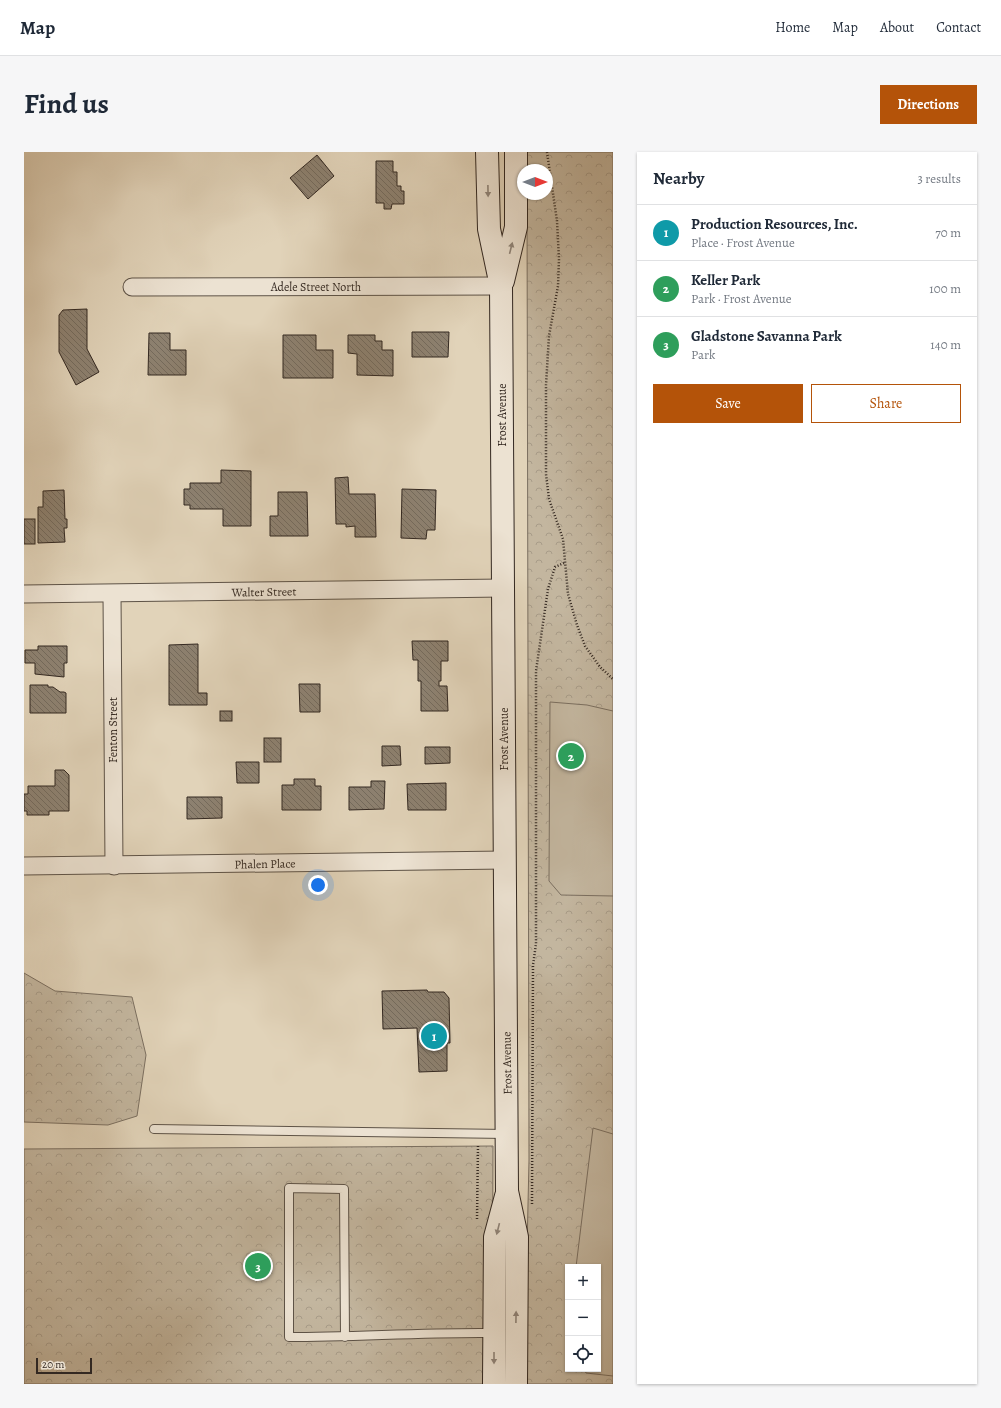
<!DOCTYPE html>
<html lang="en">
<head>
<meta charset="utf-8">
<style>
	:root { --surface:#fff; --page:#f6f6f7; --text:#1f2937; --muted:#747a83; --line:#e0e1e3; --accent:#b45309 }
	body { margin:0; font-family:Alegreya,serif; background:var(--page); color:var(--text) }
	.controls { position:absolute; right:12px; bottom:12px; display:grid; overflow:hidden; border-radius:0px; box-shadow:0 1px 3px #0004 }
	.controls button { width:36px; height:36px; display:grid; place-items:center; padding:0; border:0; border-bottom:1px solid var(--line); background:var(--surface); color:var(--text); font:20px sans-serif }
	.compass { position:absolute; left:493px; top:12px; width:36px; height:36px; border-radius:50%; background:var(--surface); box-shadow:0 1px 3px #0004; rotate:90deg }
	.scale { position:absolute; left:12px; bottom:10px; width:56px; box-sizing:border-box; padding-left:4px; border:2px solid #332821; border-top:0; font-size:11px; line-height:14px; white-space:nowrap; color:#332821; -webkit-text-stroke:3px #ece2d2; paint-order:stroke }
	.you { position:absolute; left:294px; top:733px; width:14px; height:14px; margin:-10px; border:3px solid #fff; border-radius:50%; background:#1a73e8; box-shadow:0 0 0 6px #1a73e833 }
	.badge { display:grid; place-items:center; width:26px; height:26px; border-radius:50%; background:var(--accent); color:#fff; font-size:13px; font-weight:700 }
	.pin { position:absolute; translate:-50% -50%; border:2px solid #fff; box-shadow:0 1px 4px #0006 }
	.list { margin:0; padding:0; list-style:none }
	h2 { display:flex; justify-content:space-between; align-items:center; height:52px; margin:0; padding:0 16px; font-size:17px }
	h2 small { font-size:13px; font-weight:400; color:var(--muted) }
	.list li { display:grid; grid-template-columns:26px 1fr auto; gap:12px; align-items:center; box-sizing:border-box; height:56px; padding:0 16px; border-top:1px solid var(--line) }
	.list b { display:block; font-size:15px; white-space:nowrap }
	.list p { margin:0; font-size:13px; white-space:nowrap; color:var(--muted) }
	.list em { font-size:13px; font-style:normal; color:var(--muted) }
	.actions { display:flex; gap:8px; padding:12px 16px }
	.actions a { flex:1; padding:9px 0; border:1px solid var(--accent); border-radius:0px; text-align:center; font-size:14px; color:var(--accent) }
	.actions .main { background:var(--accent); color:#fff }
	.icon { flex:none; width:22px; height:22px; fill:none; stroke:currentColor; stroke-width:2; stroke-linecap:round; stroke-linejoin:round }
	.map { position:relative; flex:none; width:589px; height:1232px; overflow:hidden; border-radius:0px }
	header { display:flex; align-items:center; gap:24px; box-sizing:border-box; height:56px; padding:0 20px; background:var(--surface); border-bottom:1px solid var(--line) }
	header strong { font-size:19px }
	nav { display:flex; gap:22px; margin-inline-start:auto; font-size:14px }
	.intro { display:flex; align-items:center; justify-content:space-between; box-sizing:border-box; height:96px; padding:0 24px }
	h1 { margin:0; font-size:28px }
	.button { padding:10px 18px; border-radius:0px; background:var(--accent); color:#fff; font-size:14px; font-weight:700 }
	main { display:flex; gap:24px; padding:0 24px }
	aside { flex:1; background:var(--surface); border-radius:0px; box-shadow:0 1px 3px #0004 }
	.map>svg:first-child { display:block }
	.forest { fill:url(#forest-crowns); stroke:#7b6f60; fill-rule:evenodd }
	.pitch { fill:#c3b69f; stroke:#7b6f60 }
	.building { fill:url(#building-back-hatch); stroke:#332821 }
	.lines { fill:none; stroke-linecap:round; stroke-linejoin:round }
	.lane-casing { stroke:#5e5347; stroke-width:10 }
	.street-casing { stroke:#5e5347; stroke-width:19 }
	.secondary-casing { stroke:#332821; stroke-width:24 }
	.path { stroke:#332821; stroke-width:2.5; stroke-dasharray:1 2; stroke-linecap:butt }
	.lane { stroke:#ece2d2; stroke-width:8 }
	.street { stroke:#ece2d2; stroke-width:17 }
	.secondary { stroke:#ece2d2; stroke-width:22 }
	.oneway { fill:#90857a }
	.labels { text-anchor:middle; stroke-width:4; stroke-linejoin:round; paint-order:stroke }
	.street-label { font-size:12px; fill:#332821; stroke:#ece2d2 }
</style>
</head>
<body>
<header>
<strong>Map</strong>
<nav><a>Home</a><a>Map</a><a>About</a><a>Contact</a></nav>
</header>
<div class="intro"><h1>Find us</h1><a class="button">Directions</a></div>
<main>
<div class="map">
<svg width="589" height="1232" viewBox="0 0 589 1232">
	<defs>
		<pattern id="forest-crowns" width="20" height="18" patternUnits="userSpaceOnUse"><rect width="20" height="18" fill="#c3b69f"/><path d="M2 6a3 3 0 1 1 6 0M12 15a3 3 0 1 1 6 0" fill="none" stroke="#a89c89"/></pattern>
		<pattern id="building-back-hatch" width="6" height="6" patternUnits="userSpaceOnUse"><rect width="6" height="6" fill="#8d8170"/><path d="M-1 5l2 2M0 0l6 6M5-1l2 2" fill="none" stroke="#746a5c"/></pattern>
	</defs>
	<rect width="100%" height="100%" fill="#e1d3b9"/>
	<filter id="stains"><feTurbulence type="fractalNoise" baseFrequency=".005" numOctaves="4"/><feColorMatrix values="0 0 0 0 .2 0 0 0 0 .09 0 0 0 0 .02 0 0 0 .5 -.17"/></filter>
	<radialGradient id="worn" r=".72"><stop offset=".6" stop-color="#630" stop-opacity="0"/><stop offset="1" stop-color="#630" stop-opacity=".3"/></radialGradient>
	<g class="forest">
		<path d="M503,0H589V1232H500L505,1008L503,42H523V18H503ZM544,1115H574V1217H544Z"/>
		<path d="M0,821L31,839L108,845L122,903L113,964L84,973L0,970Z"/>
		<path d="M469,994L468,1232H0V997Z"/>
	</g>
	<g class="pitch">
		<path d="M526,550L563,553L589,559V744L537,743L525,729Z"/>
		<path d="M569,976L589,982V1224L562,1221L560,1217H574V1115H552Z"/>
	</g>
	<g class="building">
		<path d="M293,3L310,24L284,47L266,26Z"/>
		<path d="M352,9H369V20H373V34H377V39H380V52H368L367,57H360V51H352Z"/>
		<path d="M63,157V197L75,220L52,233L35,200V163L39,158Z"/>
		<path d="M388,180H425L424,205H388Z"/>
		<path d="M125,181H146V198H162V223H124Z"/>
		<path d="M259,183H292V198H309V226H259Z"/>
		<path d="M324,183H351V189H358V198H369V224L333,223V202L324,201Z"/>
		<path d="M197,318L227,319V374H199V357H166V353H160V337H166V331H197Z"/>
		<path d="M324,325L325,342H351L352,385H331V374L322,375V372H312L311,326Z"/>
		<path d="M378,337L412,338L411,378H403L402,387L377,386Z"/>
		<path d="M40,338L41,367H43V376H40L41,390L14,391V355H19V339Z"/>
		<path d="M254,340H283L284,384H246V364H254Z"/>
		<rect x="0" y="367" width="11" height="25"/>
		<path d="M388,489H424V509H417V529H415V534H423L424,559H397V529H394V508H389Z"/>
		<path d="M174,492V541H183V553H145V493Z"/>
		<path d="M14,494H43V511H40V525L11,522V511H1V498H14Z"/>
		<path d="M275,532H296V560H276Z"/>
		<path d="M6,533H24V535H29L36,540H40L42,541V561H6Z"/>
		<rect x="196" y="559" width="12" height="10"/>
		<rect x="240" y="586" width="17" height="24"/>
		<path d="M358,594H376L377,613L358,614Z"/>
		<path d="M401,595H426V611L401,612Z"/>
		<path d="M212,610H235V631H213Z"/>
		<path d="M31,618H40L45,623V659H25V663H3V659H0V642H4V634H31Z"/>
		<path d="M270,627H291V634H297V658H258V633H270Z"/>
		<path d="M347,629H361L360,657L325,658V635H347Z"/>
		<path d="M422,631V658H384L383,632Z"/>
		<path d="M163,645H198V666L163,667Z"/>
		<path d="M403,838L404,840H420L425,846L426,891H423V919L395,920L393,876L359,877L358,839Z"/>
	</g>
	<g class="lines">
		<g class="lane-casing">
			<g id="lane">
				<path d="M130,977L483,982"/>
				<path d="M321,1185L320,1037L265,1036V1185C333,1185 402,1180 470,1181"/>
			</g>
		</g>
		<g class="street-casing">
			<g id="street">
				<path d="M108,135L477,134"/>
				<path d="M0,442L480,436"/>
				<path d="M88,442L90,714"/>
				<path d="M0,714L481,708"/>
			</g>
		</g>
		<g class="secondary-casing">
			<g id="secondary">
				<path d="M463,0L465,77L477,134L483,1039L493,1085L492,1232"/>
				<path d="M479,129L492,75V0"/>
				<path d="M470,1232L471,1085L482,1044"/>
			</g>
		</g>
		<g class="path">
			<path d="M523,0L533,69L535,107L534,134L525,184L522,233V322L525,347L539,387L544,442L553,473L561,494L576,515L589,527"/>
			<path d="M508,1052L509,813L512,792V519L524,437L531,415L540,411"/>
			<path d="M453,1067L454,994"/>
		</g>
		<use href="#lane" class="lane"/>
		<use href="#street" class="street"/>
		<use href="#secondary" class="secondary"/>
	</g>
	<defs><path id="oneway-solid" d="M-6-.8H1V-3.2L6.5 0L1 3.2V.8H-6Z"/></defs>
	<g class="oneway">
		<use href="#oneway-solid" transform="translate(464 39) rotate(89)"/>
		<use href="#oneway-solid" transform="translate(487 96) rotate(-76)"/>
		<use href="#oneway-solid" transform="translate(474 1077) rotate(104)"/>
		<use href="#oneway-solid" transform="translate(492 1165) rotate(-89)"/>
		<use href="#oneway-solid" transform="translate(470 1206) rotate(90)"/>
	</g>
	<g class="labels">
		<g class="street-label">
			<text x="292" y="139">Adele Street North</text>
			<text transform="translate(478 263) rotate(-90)" y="4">Frost Avenue</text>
			<text transform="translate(240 440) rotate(-1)" y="4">Walter Street</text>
			<text transform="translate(89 578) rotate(-90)" y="4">Fenton Street</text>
			<text transform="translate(480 587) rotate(-90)" y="4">Frost Avenue</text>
			<text transform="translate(241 712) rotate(-1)" y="4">Phalen Place</text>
			<text transform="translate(483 911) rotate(-91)" y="4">Frost Avenue</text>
		</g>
	</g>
	<rect width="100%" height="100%" filter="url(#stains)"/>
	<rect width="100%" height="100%" fill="url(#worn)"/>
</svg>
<div class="controls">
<button>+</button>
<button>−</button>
<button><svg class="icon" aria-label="locate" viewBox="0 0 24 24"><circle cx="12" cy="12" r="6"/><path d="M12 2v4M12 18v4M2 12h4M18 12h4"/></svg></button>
</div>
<svg class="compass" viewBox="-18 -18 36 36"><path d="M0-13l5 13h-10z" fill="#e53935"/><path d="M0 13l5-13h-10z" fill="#747a83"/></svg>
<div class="scale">20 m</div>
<div class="you"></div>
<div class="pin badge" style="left:410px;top:884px;background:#0f9aa8">1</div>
<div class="pin badge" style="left:547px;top:604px;background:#2e9e5b">2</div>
<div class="pin badge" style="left:234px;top:1114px;background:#2e9e5b">3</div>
</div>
<aside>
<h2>Nearby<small>3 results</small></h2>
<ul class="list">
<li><span class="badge" style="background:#0f9aa8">1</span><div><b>Production Resources, Inc.</b><p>Place · Frost Avenue</p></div><em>70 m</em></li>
<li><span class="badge" style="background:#2e9e5b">2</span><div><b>Keller Park</b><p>Park · Frost Avenue</p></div><em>100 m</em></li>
<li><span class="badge" style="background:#2e9e5b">3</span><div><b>Gladstone Savanna Park</b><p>Park</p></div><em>140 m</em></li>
</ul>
<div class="actions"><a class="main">Save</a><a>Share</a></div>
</aside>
</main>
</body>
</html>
